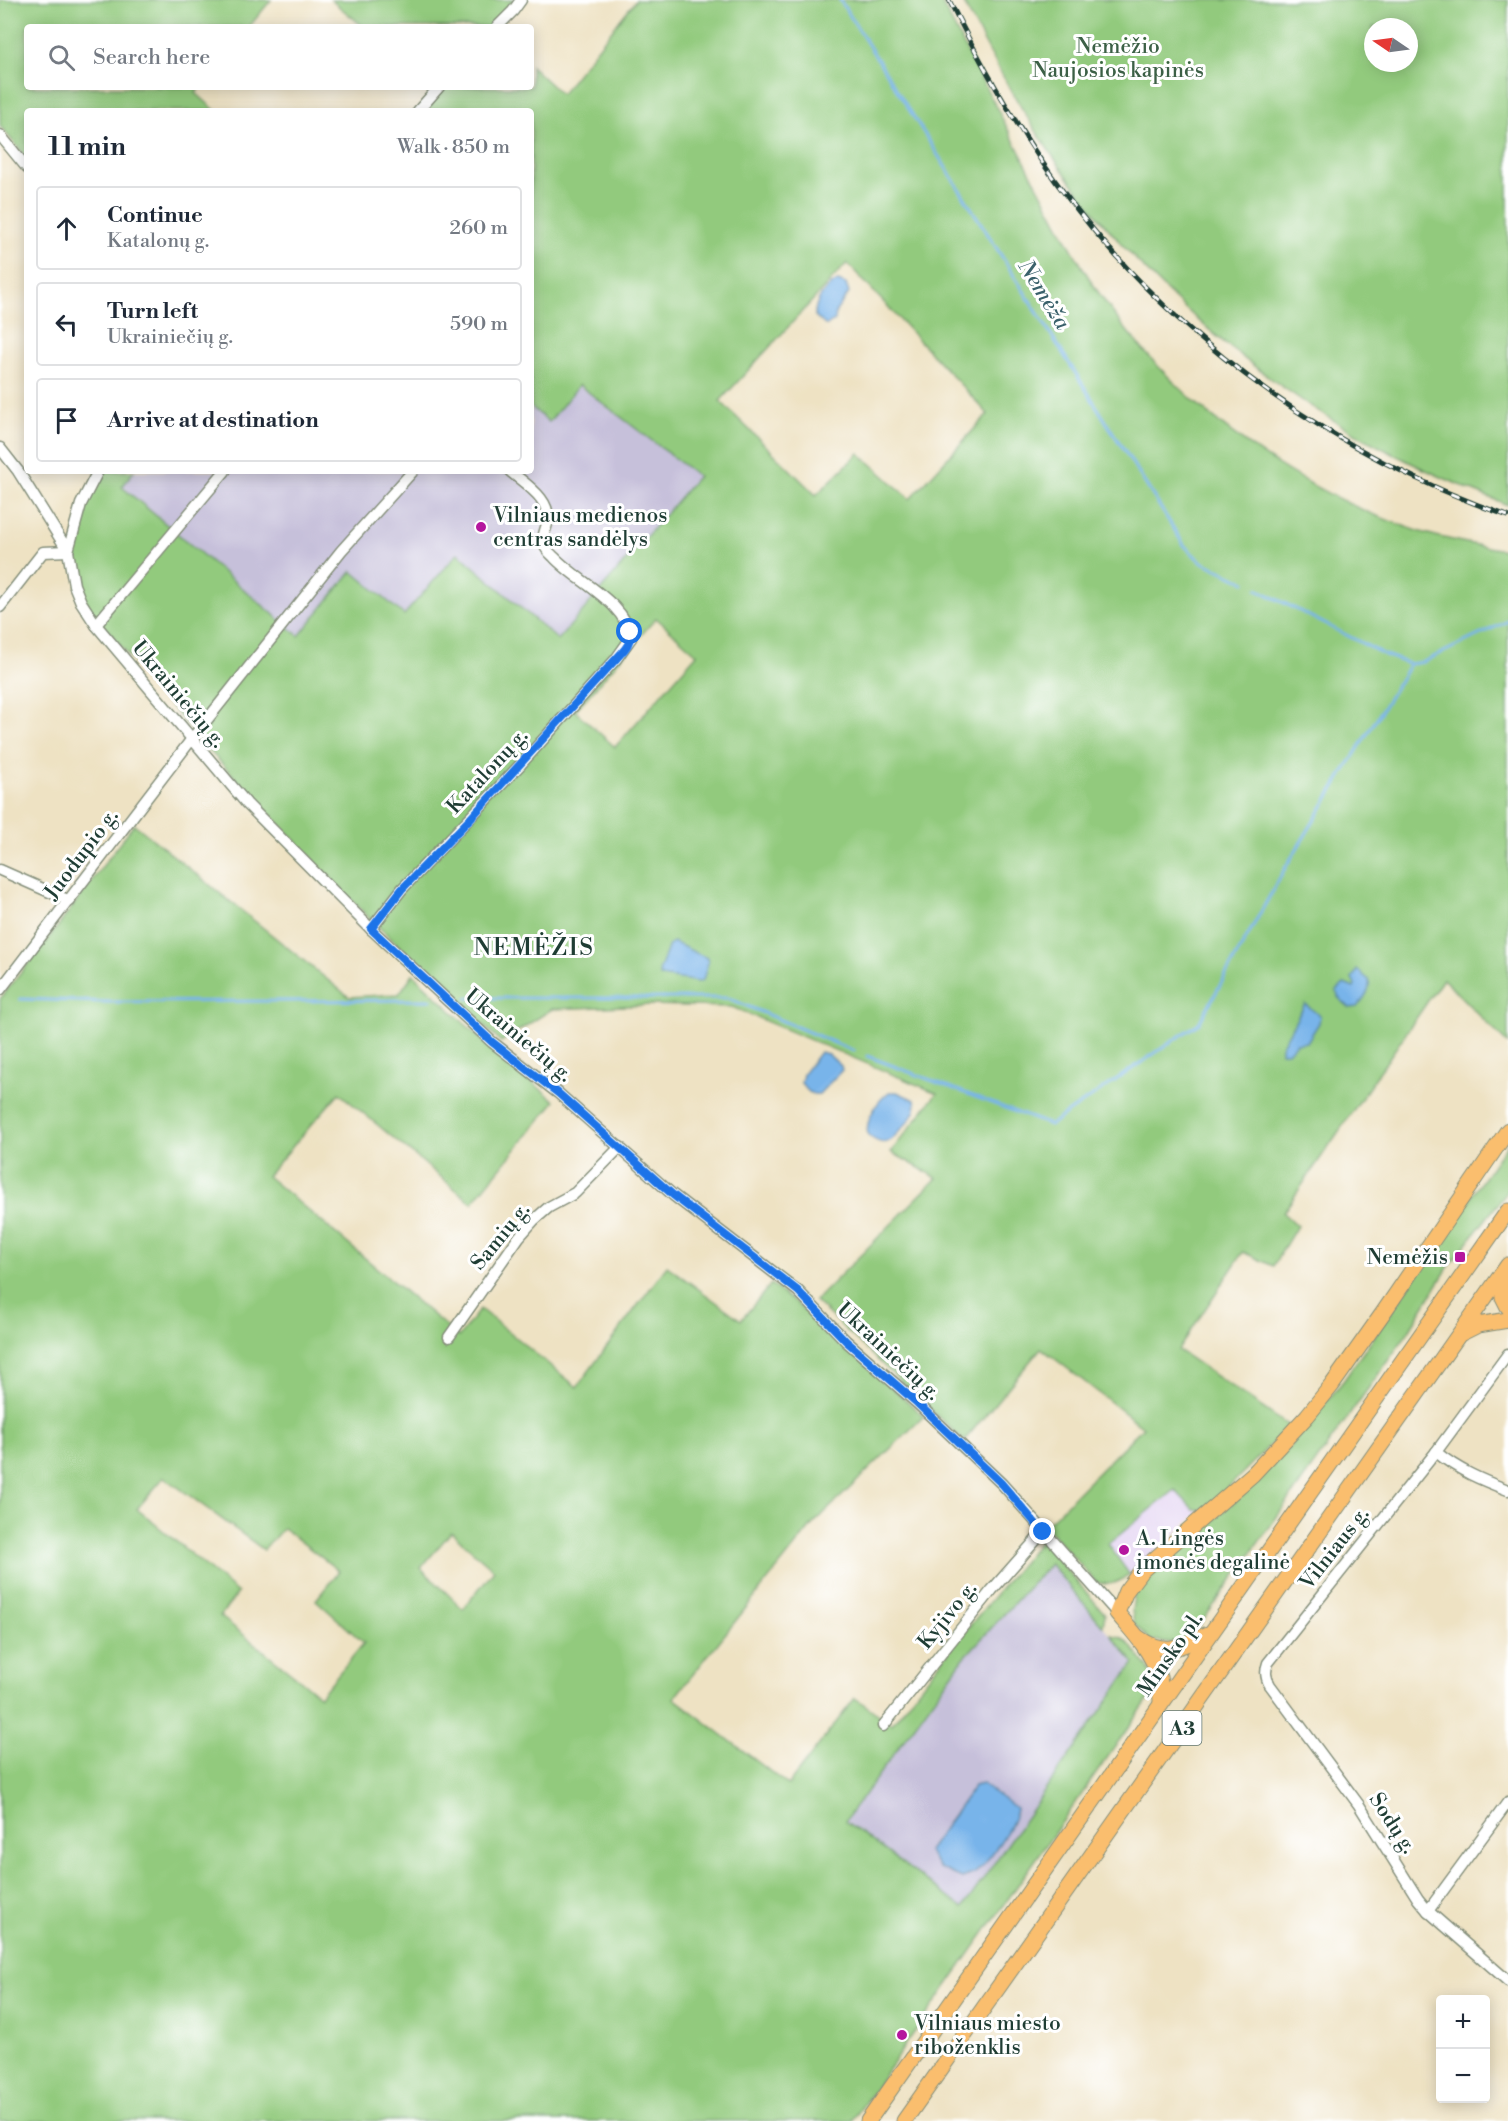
<!DOCTYPE html>
<html lang="en">
<head>
<meta charset="utf-8">
<style>
	:root { --surface:#fff; --page:#f6f6f7; --text:#1f2937; --muted:#747a83; --line:#e0e1e3 }
	body { margin:0; font-family:"Libre Bodoni",serif; background:var(--page); color:var(--text) }
	.controls { position:absolute; right:18px; bottom:18px; display:grid; overflow:hidden; border-radius:6px; box-shadow:0 3px 15px #0003 }
	.controls button { width:54px; height:54px; display:grid; place-items:center; padding:0; border:0; border-bottom:2px solid var(--line); background:var(--surface); color:var(--text); font:30px sans-serif }
	.compass { position:absolute; left:1364px; top:18px; width:54px; height:54px; border-radius:50%; background:var(--surface); box-shadow:0 3px 15px #0003; rotate:283deg }
	.stop { position:absolute; width:18px; height:18px; margin:-14px; border:4px solid #1a73e8; border-radius:50%; background:#fff }
	.stop.end { background:#1a73e8; border-color:#fff; box-shadow:0 2px 6px #0008 }
	.list { margin:0; padding:0; list-style:none }
	h2 { display:flex; justify-content:space-between; align-items:center; height:78px; margin:0; padding:0 24px; font-size:26px }
	h2 small { font-size:20px; font-weight:400; color:var(--muted) }
	.list li { display:grid; grid-template-columns:39px 1fr auto; gap:18px; align-items:center; box-sizing:border-box; height:84px; margin:0 12px 12px; padding:0 12px; border:2px solid var(--line); border-radius:6px }
	.list b { display:block; font-size:22px; white-space:nowrap }
	.list p { margin:0; font-size:20px; white-space:nowrap; color:var(--muted) }
	.list em { font-size:20px; font-style:normal; color:var(--muted) }
	.icon { flex:none; width:33px; height:33px; fill:none; stroke:currentColor; stroke-width:2; stroke-linecap:round; stroke-linejoin:round }
	.map { position:relative; flex:none; width:1508px; height:2121px; overflow:hidden }
	.search { position:absolute; background:var(--surface); box-shadow:0 3px 15px #0003; left:24px; top:24px; width:510px; height:66px; display:flex; align-items:center; gap:15px; box-sizing:border-box; padding:0 21px; border-radius:6px; color:var(--muted); font-size:22px }
	.panel { position:absolute; background:var(--surface); box-shadow:0 3px 15px #0003; left:24px; top:108px; width:510px; height:366px; border-radius:6px }
	.map>svg:first-child { display:block }
	.built { fill:#e3d3f2 }
	.industrial { fill:#c6c0da }
	.green { fill:#92ca7d; stroke:#588458; stroke-width:1.5; fill-rule:evenodd }
	.water { fill:#78b4ea; stroke:#4c788f; stroke-width:1.5 }
	.lines { fill:none; stroke-linecap:round; stroke-linejoin:round }
	.stream { stroke:#78b4ea; stroke-width:3 }
	.minor-casing { stroke:#86907c; stroke-width:13 }
	.highway-casing { stroke:#86907c; stroke-width:17 }
	.minor { stroke:#fff; stroke-width:10 }
	.highway { stroke:#fabe6e; stroke-width:15 }
	.rail-casing { stroke:#1f3d34; stroke-width:5 }
	.rail { stroke:#fff; stroke-width:3; stroke-dasharray:9; stroke-linecap:butt }
	.route { stroke:#1a73e8; stroke-width:8 }
	.poi-dot { fill:#b5179e; stroke:#fff; stroke-width:2 }
	.labels { text-anchor:middle; stroke-width:6; stroke-linejoin:round; paint-order:stroke }
	.shield { fill:#fff; stroke:#627771; stroke-width:1.5 }
	.shield-label { font-size:20px; font-weight:bold; fill:#1f3d34 }
	.park-label { font-size:21px; fill:#3c6046; stroke:#fff }
	.poi-label { font-size:21px; fill:#1f3d34; stroke:#fff; text-anchor:start }
	.street-label { font-size:21px; fill:#1f3d34; stroke:#fff }
	.water-label { font-size:22px; font-style:italic; fill:#3a616b; stroke:#fff }
	.quarter-label { font-size:24px; letter-spacing:1.5px; fill:#1f3d34; stroke:#fff }
</style>
</head>
<body>
<div class="map">
<svg width="1508" height="2121" viewBox="0 0 1508 2121">
	<rect width="100%" height="100%" fill="#fff"/>
	<filter id="ink" filterUnits="userSpaceOnUse"><feTurbulence type="fractalNoise" baseFrequency=".0167" numOctaves="2"/><feDisplacementMap in="SourceGraphic" scale="12" xChannelSelector="R" yChannelSelector="G"/><feConvolveMatrix kernelMatrix="1 2 1 2 8 2 1 2 1" color-interpolation-filters="sRGB"/></filter>
	<filter id="wash" filterUnits="userSpaceOnUse"><feTurbulence type="fractalNoise" baseFrequency=".008" numOctaves="4" result="noise"/><feDisplacementMap in="SourceGraphic" scale="24" xChannelSelector="R" yChannelSelector="G"/><feGaussianBlur stdDeviation="1.35" result="paint"/><feColorMatrix in="noise" values="0 0 0 0 0 0 0 0 0 0 0 0 0 0 0 0 0 1.4 0 .05"/><feComposite in="paint" operator="in"/></filter>
	<g filter="url(#wash)">
		<rect width="100%" height="100%" fill="#eee2c3"/>
		<path class="built" d="M1175,1489L1190,1507L1202,1510L1130,1575L1108,1544Z"/>
		<g class="industrial">
			<path d="M578,385L698,476L558,640L458,553L404,615L352,571L299,636L122,486L134,471H531V407L549,421Z"/>
			<path d="M1050,1564L1134,1663L963,1909L845,1821L963,1659Z"/>
		</g>
		<g class="green">
			<path d="M0,0H271L249,27H27V87H200L196,93L216,111H27V158L0,126Z"/>
			<path d="M331,0H514L493,27H364Z"/>
			<path d="M636,0H940C971,59 1002,118 1033,177C1059,225 1083,274 1116,317C1191,415 1298,491 1415,530C1445,540 1477,545 1508,551V1044L1443,979L1283,1213L1297,1226L1273,1266L1243,1252L1178,1350L1289,1426L1210,1506L1202,1510L1193,1509L1175,1490L1108,1544L1130,1575C1118,1582 1110,1587 1096,1582L1045,1526L1143,1427L1041,1348L964,1441L815,1301L937,1178L891,1152L937,1093L732,1007L650,1005L552,1009L501,1042L365,914L201,742L89,608C63,557 77,518 104,471H134L122,487L299,636L352,571L404,615L458,553L558,640L698,476L579,385L549,422L531,407V111H421L436,87H531V66L561,94ZM847,263L988,414L910,499L859,453L816,495L720,401ZM656,618L697,654L615,747L575,711Z"/>
			<path d="M962,0H1508V505C1457,485 1407,463 1360,436C1246,372 1136,275 1061,168C1023,115 992,58 962,0ZM1373,27H1409V63H1373Z"/>
			<path d="M134,824L349,997L399,994L413,974L485,1043L555,1101L472,1203L339,1093L267,1176L459,1337L480,1309L577,1387L667,1266L741,1320L771,1284L805,1311L924,1416L813,1524L674,1698L788,1785L855,1698L892,1724L952,1647L1041,1540L1105,1614L1103,1626L1050,1564L963,1659L845,1821L963,1908L1134,1663L1111,1635L1121,1637L1125,1640C1141,1659 1159,1671 1150,1697L852,2121H0V999L58,926ZM164,1477L264,1550L283,1528L339,1571L316,1600L364,1643L320,1696L220,1616L238,1593L137,1509ZM451,1532L494,1570L463,1609L421,1568Z"/>
			<path d="M1508,1143V1191L1449,1266L1407,1334L1197,1629L1187,1637L1174,1643L1150,1640L1134,1624L1132,1610L1135,1590L1146,1577L1185,1546L1257,1481L1293,1443L1344,1380Z"/>
		</g>
		<g class="water">
			<path d="M838,281L846,284L849,293L836,311L835,320L828,325H825L815,316C814,302 825,287 838,281Z"/>
			<path d="M673,942L707,958L708,963L703,980L699,982L660,976L659,972L669,945Z"/>
			<path d="M1357,970L1369,980C1371,991 1364,998 1357,1007L1350,1008L1338,997L1337,991L1344,984L1354,988L1355,985L1352,979Z"/>
			<path d="M1305,1004L1320,1016L1319,1023L1307,1042L1296,1043L1288,1052H1281V1047Z"/>
			<path d="M820,1052L828,1054L841,1066L842,1070L819,1094C810,1096 806,1089 801,1083L803,1074Z"/>
			<path d="M889,1092H897L915,1100C920,1114 900,1130 891,1140C883,1146 875,1141 868,1135C864,1121 878,1100 889,1092Z"/>
			<path d="M982,1784L1016,1808C1015,1824 988,1862 975,1873C972,1875 966,1876 962,1878L939,1868L928,1851L974,1786Z"/>
		</g>
		<g class="lines">
			<g class="stream">
				<path d="M840,0L1184,545L1200,561L1245,582"/>
				<path d="M1257,589L1385,655L1410,664L1423,662L1508,621"/>
				<path d="M467,998H728L854,1051"/>
				<path d="M20,999L107,1002L431,1000"/>
				<path d="M867,1056L1050,1125L1199,1023L1287,865L1410,664"/>
			</g>
		</g>
	</g>
	<g filter="url(#ink)">
		<g class="lines">
			<g class="minor-casing">
				<g id="minor">
					<path d="M497,27L513,11L521,0"/>
					<path d="M418,111L439,87"/>
					<path d="M0,135L27,168"/>
					<path d="M0,448L18,471L68,551L74,585L81,602L96,625L247,804L371,929L492,1042L558,1093L673,1195L798,1291L846,1341L917,1403L1002,1484L1117,1613"/>
					<path d="M68,551L81,504L98,471"/>
					<path d="M0,607L43,552L68,551"/>
					<path d="M96,625L225,471"/>
					<path d="M0,870L70,901"/>
					<path d="M371,929L402,889L521,764L616,659L631,638C626,602 577,582 554,557C551,554 546,550 545,546C541,538 545,532 547,524C553,500 526,485 510,471"/>
					<path d="M0,990L191,740L341,551L413,471"/>
					<path d="M449,1337L519,1237L534,1220L549,1207L575,1193L620,1147"/>
					<path d="M1508,1354L1436,1452L1268,1663C1265,1671 1265,1677 1270,1685L1359,1805L1418,1899L1428,1911L1508,1981"/>
					<path d="M1436,1452C1458,1470 1481,1480 1508,1490"/>
					<path d="M883,1726L992,1590L1043,1532"/>
					<path d="M1428,1911L1508,1802"/>
				</g>
			</g>
			<g class="highway-casing">
				<g id="highway">
					<path d="M1504,1273L1503,1297L1508,1307"/>
					<path d="M1462,1333L1478,1325L1508,1320"/>
					<path d="M1139,1638C1165,1657 1183,1646 1208,1634"/>
					<path d="M1161,1703C1161,1692 1161,1681 1157,1671C1150,1649 1131,1630 1117,1613L1126,1591L1141,1571L1253,1474L1307,1416L1332,1385L1383,1313L1508,1130"/>
					<path d="M868,2121L1508,1211"/>
					<path d="M904,2121L1508,1265"/>
				</g>
			</g>
			<use href="#minor" class="minor"/>
			<use href="#highway" class="highway"/>
			<g class="rail-casing">
				<path id="rail" d="M949,0C984,70 1023,140 1071,202C1182,346 1337,456 1508,516"/>
			</g>
			<use href="#rail" class="rail"/>
		</g>
	</g>
	<g class="lines" filter="url(#ink)">
		<path class="route" d="M630,632C632,644 623,651 616,659L469,820L402,889L371,929L492,1042L558,1093L673,1195L798,1291L846,1341L917,1403L1002,1484L1043,1532"/>
	</g>
	<g class="poi-dot">
		<circle cx="481" cy="527" r="6"/>
		<rect x="1454" y="1251" width="12" height="12" rx="3"/>
		<circle cx="1124" cy="1550" r="6"/>
		<circle cx="902" cy="2035" r="6"/>
	</g>
	<g class="labels">
		<rect class="shield" x="1162.5" y="1711" width="39" height="34" rx="4.5"/>
		<g class="shield-label">
			<text x="1182" y="1735">A3</text>
		</g>
		<g class="park-label">
			<text x="1118" y="53">Nemėžio<tspan x="1118" dy="24">Naujosios kapinės</tspan></text>
		</g>
		<g class="poi-label">
			<text x="493" y="522">Vilniaus medienos<tspan x="493" dy="24">centras sandėlys</tspan></text>
			<text x="1448" y="1264" text-anchor="end">Nemėžis</text>
			<text x="1136" y="1545">A. Lingės<tspan x="1136" dy="24">įmonės degalinė</tspan></text>
			<text x="914" y="2030">Vilniaus miesto<tspan x="914" dy="24">riboženklis</tspan></text>
		</g>
		<g class="street-label">
			<text transform="translate(179 694) rotate(50)" y="7">Ukrainiečių g.</text>
			<text transform="translate(487 771) rotate(-47)" y="7">Katalonų g.</text>
			<text transform="translate(81 854) rotate(-53)" y="7">Juodupio g.</text>
			<text transform="translate(519 1035) rotate(40)" y="7">Ukrainiečių g.</text>
			<text transform="translate(500 1236) rotate(-51)" y="7">Samių g.</text>
			<text transform="translate(889 1351) rotate(43)" y="7">Ukrainiečių g.</text>
			<text transform="translate(1334 1548) rotate(-52)" y="7">Vilniaus g.</text>
			<text transform="translate(947 1615) rotate(-51)" y="7">Kyjivo g.</text>
			<text transform="translate(1170 1654) rotate(-55)" y="7">Minsko pl.</text>
			<text transform="translate(1393 1823) rotate(57)" y="7">Sodų g.</text>
		</g>
		<g class="water-label">
			<text transform="translate(1045 294) rotate(58)" y="8">Nemėža</text>
		</g>
		<g class="quarter-label">
			<text x="534" y="955">NEMĖŽIS</text>
		</g>
	</g>
</svg>
<div class="controls">
<button>+</button>
<button>−</button>
</div>
<svg class="compass" viewBox="-18 -18 36 36"><path d="M0-13l5 13h-10z" fill="#e53935"/><path d="M0 13l5-13h-10z" fill="#747a83"/></svg>
<div class="stop" style="left:630px;top:632px"></div>
<div class="stop end" style="left:1043px;top:1532px"></div>
<div class="search"><svg class="icon" aria-label="search" viewBox="0 0 24 24"><circle cx="10" cy="10" r="6"/><path d="M15 15l6 6"/></svg>Search here</div>
<section class="panel">
<h2>11 min<small>Walk · 850 m</small></h2>
<ul class="list">
<li><svg class="icon" aria-label="ahead" viewBox="0 0 24 24"><path d="M12 20V5M6 11l6-6 6 6"/></svg><div><b>Continue</b><p>Katalonų g.</p></div><em>260 m</em></li>
<li><svg class="icon" aria-label="left" viewBox="0 0 24 24"><path d="M17 20v-9H6M10 6l-5 5 5 5"/></svg><div><b>Turn left</b><p>Ukrainiečių g.</p></div><em>590 m</em></li>
<li><svg class="icon" aria-label="arrive" viewBox="0 0 24 24"><path d="M6 21V4h12l-3 4 3 4H6"/></svg><div><b>Arrive at destination</b></div></li>
</ul>
</section>
</div>
</body>
</html>
